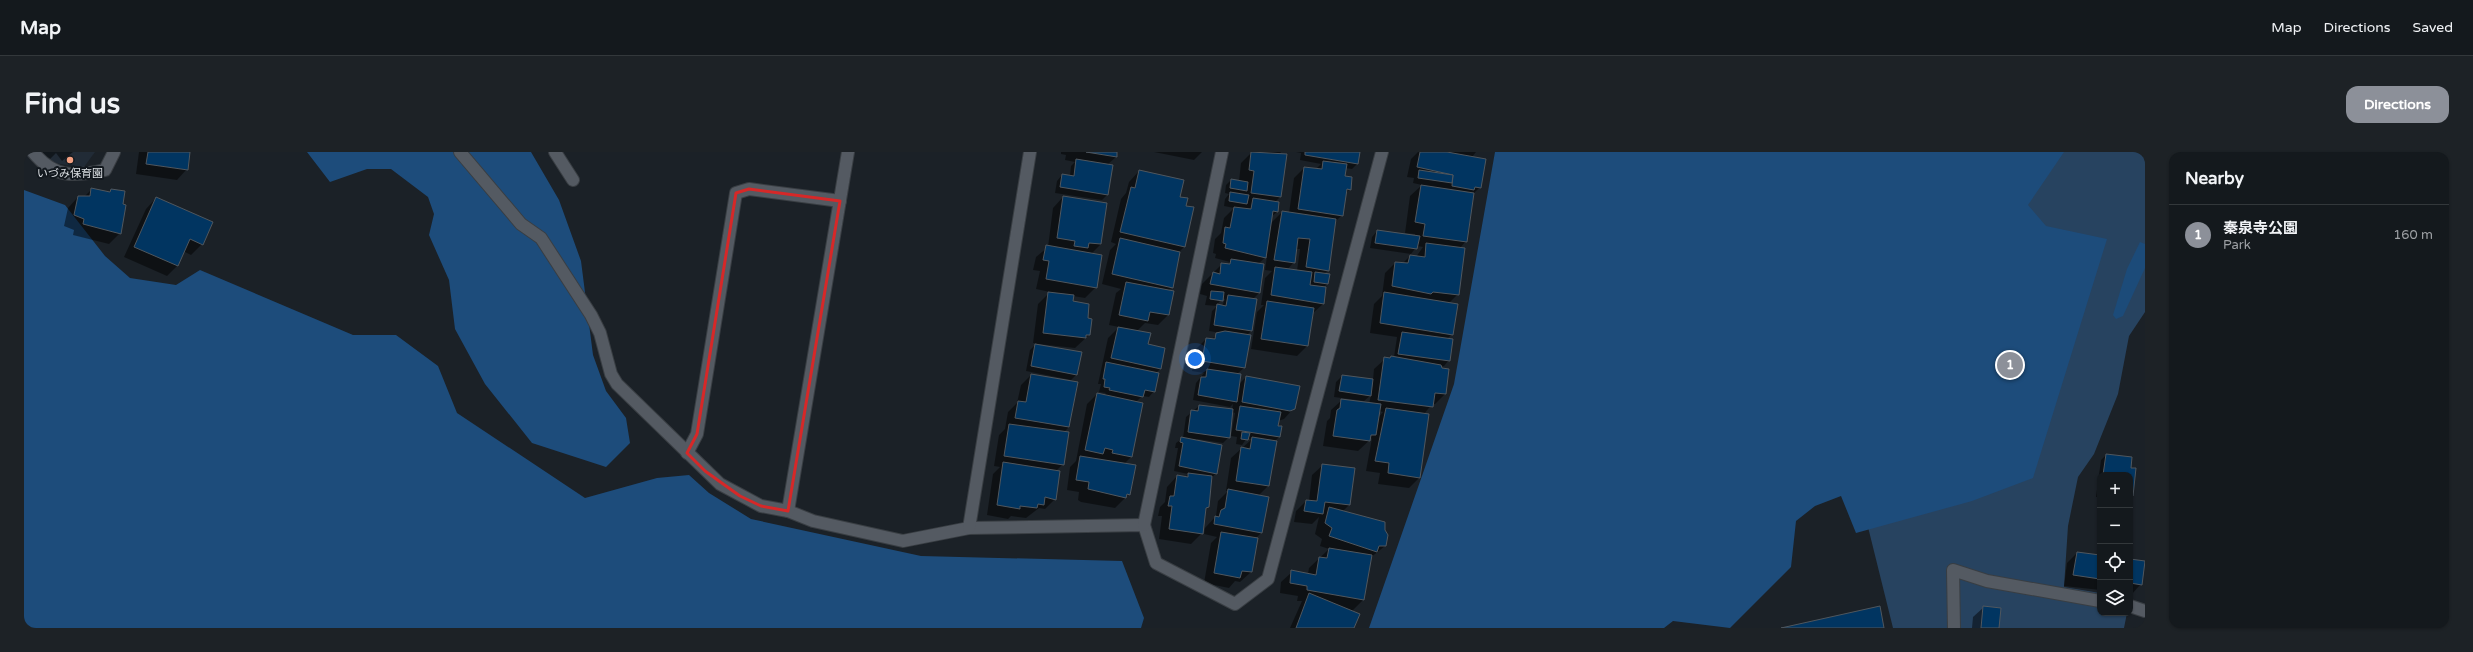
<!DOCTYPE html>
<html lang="en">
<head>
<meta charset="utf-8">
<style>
	:root { --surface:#14191d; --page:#1d2226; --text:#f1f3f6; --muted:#9da0a4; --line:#33383b; --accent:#8c9099 }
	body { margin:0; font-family:"Varela Round","Noto Sans JP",sans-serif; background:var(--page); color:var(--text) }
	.controls { position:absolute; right:12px; bottom:12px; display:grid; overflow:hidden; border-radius:8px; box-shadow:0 1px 3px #0004 }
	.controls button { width:36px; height:36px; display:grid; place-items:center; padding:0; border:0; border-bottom:1px solid var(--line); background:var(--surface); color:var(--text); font:20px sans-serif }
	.you { position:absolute; left:1171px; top:207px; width:14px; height:14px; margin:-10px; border:3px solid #fff; border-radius:50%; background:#1a73e8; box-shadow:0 0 0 6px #1a73e833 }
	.badge { display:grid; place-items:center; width:26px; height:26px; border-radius:50%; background:var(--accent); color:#fff; font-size:13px; font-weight:700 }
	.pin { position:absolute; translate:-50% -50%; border:2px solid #fff; box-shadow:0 1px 4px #0006 }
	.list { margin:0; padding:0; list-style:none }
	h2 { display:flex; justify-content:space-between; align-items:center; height:52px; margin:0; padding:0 16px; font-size:17px }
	h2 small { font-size:13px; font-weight:400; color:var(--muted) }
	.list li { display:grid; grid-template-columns:26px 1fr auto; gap:12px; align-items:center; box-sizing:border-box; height:60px; padding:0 16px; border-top:1px solid var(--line) }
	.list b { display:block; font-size:15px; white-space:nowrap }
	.list p { margin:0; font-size:13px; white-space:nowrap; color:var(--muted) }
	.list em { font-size:13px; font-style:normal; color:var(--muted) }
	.icon { flex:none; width:22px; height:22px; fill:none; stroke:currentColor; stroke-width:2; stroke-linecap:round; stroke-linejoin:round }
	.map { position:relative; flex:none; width:2121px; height:476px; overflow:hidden; border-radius:12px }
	header { display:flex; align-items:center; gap:24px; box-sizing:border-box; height:56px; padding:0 20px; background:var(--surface); border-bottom:1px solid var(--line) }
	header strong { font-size:19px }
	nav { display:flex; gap:22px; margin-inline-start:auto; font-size:14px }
	.intro { display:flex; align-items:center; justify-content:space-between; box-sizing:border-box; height:96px; padding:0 24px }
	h1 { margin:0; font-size:28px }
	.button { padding:10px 18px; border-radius:12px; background:var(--accent); color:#fff; font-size:14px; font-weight:700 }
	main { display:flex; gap:24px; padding:0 24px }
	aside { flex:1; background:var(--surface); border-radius:12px; box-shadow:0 1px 3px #0004 }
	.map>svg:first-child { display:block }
	.built { fill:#212b36 }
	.green { fill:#274360 }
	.forest { fill:#1d4c7b }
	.water { fill:#1c4b79 }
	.shadow { fill:#0007; fill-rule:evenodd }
	.building { fill:#013561; stroke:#50575e }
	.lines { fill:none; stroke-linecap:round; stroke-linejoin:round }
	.lane-casing { stroke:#393e43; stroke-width:14 }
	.street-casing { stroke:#393e43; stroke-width:14 }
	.lane { stroke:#545a62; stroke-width:12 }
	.street { stroke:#545a62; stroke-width:12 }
	.marked { fill:none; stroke:#d62828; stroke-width:3; stroke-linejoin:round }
	.poi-dot { fill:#f3a081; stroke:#12181e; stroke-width:1.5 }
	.labels { text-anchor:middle; stroke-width:4; stroke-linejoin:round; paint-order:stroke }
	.poi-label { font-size:11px; fill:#dce0e4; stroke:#12181e }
</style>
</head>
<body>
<header>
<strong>Map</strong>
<nav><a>Map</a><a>Directions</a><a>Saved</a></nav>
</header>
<div class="intro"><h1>Find us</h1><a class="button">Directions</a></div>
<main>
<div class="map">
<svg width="2121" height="476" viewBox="0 0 2121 476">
	<rect width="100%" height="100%" fill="#1b2127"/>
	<path class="built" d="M18,0H71L60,15L29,11Z"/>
	<path class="green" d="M1895,0H2121V160L2105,184L2094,242L2070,302L2054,325L2044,374L2040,435L2076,441V461H2103L2100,476H1869L1844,375Z"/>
	<g class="forest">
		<path d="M283,0H507L535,48L557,109L569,203L582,239L602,266L606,291L582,315L508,291L461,232L431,177L425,128L405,83L410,62L404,45L367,17H343L306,30Z"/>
		<path d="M1471,0H2040L2004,53L2022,74L2083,87L2009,326L1948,349L1832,381L1817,344L1791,354L1772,369L1767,415L1706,476L1649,469L1640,476H1345L1430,232Z"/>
		<path d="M0,38L41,53L81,104L106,126L152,133L176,118L329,183H372L414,214L433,261L561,346L633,326L665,323L685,341L727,367L897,404L1098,409L1120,466L1117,476H0Z"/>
	</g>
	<path class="water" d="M2116,90L2121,92V116L2099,164L2092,167L2089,163L2103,117Z"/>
	<g class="shadow">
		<path d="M9,0H49L38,9L32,1L20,13Z"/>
		<path d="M115,0H165L163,17L153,28L112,22Z"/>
		<path d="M1037,0H1092V5L1083,13V43L1078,48L1031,41L1033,29L1038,23L1046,24L1047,14L1051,10L1041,8L1042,3L1037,2Z"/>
		<path d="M1130,0H1178L1170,8Z"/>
		<path d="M1228,0H1257L1255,3H1262L1256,45L1250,51L1253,60L1247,65L1246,72L1258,60L1265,61L1270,26L1280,16L1292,17L1297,12L1276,8L1277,1L1272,0H1335L1333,12L1328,17L1321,16L1320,25L1326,37L1321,42L1318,63L1311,70L1304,118L1300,122L1304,123L1303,132L1299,136H1301L1299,152L1288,162L1283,194L1273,204L1227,197L1233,160L1240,153H1237L1241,126L1248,119L1241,118L1243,104L1234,112L1235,141L1228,148L1227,179L1222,184L1221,215L1213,222L1214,233L1222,225L1270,256L1260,267L1254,269L1255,285L1250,290L1244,334L1234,344L1237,381L1231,387L1227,420L1216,430L1211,429L1205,436L1180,431L1187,391L1193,385L1180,382L1181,376L1192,364L1194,349L1204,339H1202L1207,306L1228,287L1223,286L1218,293L1212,292L1213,285L1207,284L1211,261L1208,260L1205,285L1199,291L1173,287L1192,321L1187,327L1178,381L1167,392L1135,387L1138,364H1134L1136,355L1141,350L1143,335L1153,324L1161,325L1164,322L1150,319L1154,296H1151L1152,291L1159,286L1162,265L1175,254L1208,258L1209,252L1206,255L1169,248L1172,231L1180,221L1168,219L1172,197L1182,187H1187L1197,181L1185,179L1188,159L1193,154L1181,153L1183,144L1176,142L1178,132L1198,112H1203L1206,110L1191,106L1192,102L1189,101L1191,87L1197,81L1200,66L1210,56L1200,54L1201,47L1205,42L1201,41L1202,33L1207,28L1215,29L1217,11ZM1272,97H1276L1273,119L1263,118L1270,110ZM1198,146L1201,147L1198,154L1193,153Z"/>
		<path d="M1394,0H1452L1448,5L1456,35L1449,42L1442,89L1436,96L1434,142L1425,151L1428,182L1423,187L1425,208L1420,214H1408L1424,218L1421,242L1411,252H1408L1400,262L1404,263L1395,326L1385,336L1354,332L1356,321L1342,319L1348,286L1334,299L1299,294L1303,269L1306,266L1307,258L1318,248L1345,252L1347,243L1340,249L1310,245L1312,230L1318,224L1349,228L1350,217L1361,207L1370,205L1373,185L1346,181L1350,152L1358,144L1361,121L1371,111L1378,112L1386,104L1392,105L1399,95L1393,94L1387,102L1346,96L1348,85L1353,79L1391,85V82L1381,81L1386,44L1398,33L1389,31L1390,26L1383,25L1387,7ZM1355,259L1359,260L1354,266Z"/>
		<path d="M1115,19L1154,45L1161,54L1160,95L1154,101L1148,135L1144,139V163L1134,173L1121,171L1113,179L1136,217L1131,222L1130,239L1125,245L1118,244L1112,250L1118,252L1107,305L1100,312L1105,342L1091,356L1057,350L1054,348L1055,340L1043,338L1046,315L1052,309L1063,252L1073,242L1080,243L1082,241L1075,240L1077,232H1074L1084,186L1095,175L1085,173L1092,141L1097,137L1078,132L1086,98L1092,92L1087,90L1097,47L1102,41L1105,30Z"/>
		<path d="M68,37L84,40L87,38L96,81L85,92L49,83L50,78L40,74L44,56L54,45H60Z"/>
		<path d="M1039,45L1082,52L1077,92L1067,102L1072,135L1061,146L1049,144L1048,150L1063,167L1065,183L1051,196L1014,192L1053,222L1047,228L1002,219L1006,198L1013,191H1009L1014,152L1026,140L1012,137L1016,119L1009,118L1012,105L1024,95L1029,56Z"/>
		<path d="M132,46L187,71L178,92L167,103L159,99L153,114L143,124L100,105L122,57Z"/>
		<path d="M1007,223L1045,275L1039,281V312L1031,320V347L1021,357L1015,356L1002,366L987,364L984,367L963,363L969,322L976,315L970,314L975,283L981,277L984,260L993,251L997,233Z"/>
		<path d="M2082,303L2106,317L2108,343L2106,345V323H2076V345H2072L2077,308Z"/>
		<path d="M1299,313L1325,353L1318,360L1361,394L1346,406L1339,448L1328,459L1329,476H1266L1278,449H1273L1274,444L1256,441L1257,430L1268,420L1284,422L1285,416L1305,397L1296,394L1298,387L1291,382L1295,365L1288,372L1270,370L1272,359L1282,349H1285L1288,323Z"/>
		<path d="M2053,401L2076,404V438L2040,434L2043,411Z"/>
		<path d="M2106,408L2117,432L2107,443L2106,442Z"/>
		<path d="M1960,455L1974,476H1948L1949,465Z"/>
	</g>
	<g class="building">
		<path d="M124,0H166L164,18L122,12Z"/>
		<path d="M1062,0H1093V5Z"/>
		<path d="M1227,0L1263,2L1257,45L1227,41L1230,19L1225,18Z"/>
		<path d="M1281,0H1336L1334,12L1281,3Z"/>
		<path d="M1396,0H1423L1462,7L1457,36L1451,35L1450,38L1428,34L1429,23L1393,15Z"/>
		<path d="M1052,7L1089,13L1084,43L1036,35L1038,22L1050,24Z"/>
		<path d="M1299,9L1323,12L1321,24L1328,25L1327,38L1323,37L1319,64L1274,57L1280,15L1298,17Z"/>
		<path d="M1115,18L1160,28L1156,45L1164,46L1162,54L1170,55L1161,95L1096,80L1107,35L1111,36Z"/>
		<path d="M1395,18L1429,23L1428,31L1394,26Z"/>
		<path d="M1207,27L1224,30L1223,39L1206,36Z"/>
		<path d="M1397,33L1450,41L1443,90L1399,84L1401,72L1391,70Z"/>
		<path d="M67,36L86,40L87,37L101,39L99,52L102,53L97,82L59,72L60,67L50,63L54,44H66Z"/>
		<path d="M1206,40L1225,43L1223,52L1205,49Z"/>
		<path d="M1039,44L1083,51L1077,92L1065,91L1064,96L1050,94L1051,89L1033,86Z"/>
		<path d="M132,45L189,70L179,93L166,87L154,114L110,95Z"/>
		<path d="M1229,46L1255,50L1254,60L1249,59L1242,106L1201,96L1202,92L1199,91L1201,75L1206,76L1210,55L1227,57Z"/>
		<path d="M1258,59L1312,67L1305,119L1282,115L1286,87L1274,86L1271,111L1250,108Z"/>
		<path d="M1353,78L1396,84L1393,97L1351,91Z"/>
		<path d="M1096,86L1156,100L1149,136L1088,122Z"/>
		<path d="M1402,91L1441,96L1435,143L1409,140L1407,142L1368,134L1371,110L1384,111L1386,103L1401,105Z"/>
		<path d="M1022,93L1078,103L1073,136L1022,127L1025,109L1019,108Z"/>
		<path d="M1207,107L1240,112L1236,141L1186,132L1189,120L1196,122L1197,111L1206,112Z"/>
		<path d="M1251,115L1288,120L1286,133L1302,135L1300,152L1247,143Z"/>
		<path d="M1291,120L1306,122L1304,132L1290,130Z"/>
		<path d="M1102,130L1150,139L1145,163L1126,160L1124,169L1095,163Z"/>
		<path d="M1187,139L1200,140L1199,149L1186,147Z"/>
		<path d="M1024,140L1050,143L1049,149L1065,152L1064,166L1068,167L1066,183H1062V186L1019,181Z"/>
		<path d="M1360,140L1434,152L1429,183L1356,171Z"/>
		<path d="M1204,143L1233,147L1228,179L1190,173L1193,152L1202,154Z"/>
		<path d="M1243,149L1290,156L1284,194L1237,187Z"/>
		<path d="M1094,175L1127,181L1124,192L1141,196L1137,217L1087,206Z"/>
		<path d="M1201,179L1227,183L1221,216L1178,209L1182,186L1191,187L1192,181Z"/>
		<path d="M1378,180L1429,187L1426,209L1374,202Z"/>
		<path d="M1011,192L1058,200L1053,223L1007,214Z"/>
		<path d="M1367,204L1417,213L1418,216L1425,217L1422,242L1411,241L1409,255L1354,248L1360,205L1366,206Z"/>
		<path d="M1082,210L1135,221L1131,240L1121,238L1119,245L1085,238L1086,236L1080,235L1081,227H1079Z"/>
		<path d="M1183,217L1217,222L1213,250L1174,243L1177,225H1182Z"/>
		<path d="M1007,222L1054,230L1045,275L991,266L994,249L1002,250Z"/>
		<path d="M1318,223L1349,227L1347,244L1315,239Z"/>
		<path d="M1222,224L1276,234L1271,257L1266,259L1218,250Z"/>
		<path d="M1073,241L1119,251L1108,305L1088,301L1089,298L1081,296L1079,302L1061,298Z"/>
		<path d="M1317,247L1357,252L1352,283H1347L1346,289L1309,284L1313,258L1316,256Z"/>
		<path d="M1175,253L1209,257L1206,286L1164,280L1167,258L1174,259Z"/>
		<path d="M1216,254L1257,260L1254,274H1258L1256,285L1212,278Z"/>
		<path d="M1362,256L1405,262L1396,326L1364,321L1365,311L1351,309Z"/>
		<path d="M985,272L1045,280L1040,313L980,304Z"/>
		<path d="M1218,280L1226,281L1224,288L1217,287Z"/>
		<path d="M1157,285L1198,293L1193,322L1155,314L1159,291L1156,290Z"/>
		<path d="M1228,285L1253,289L1245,334L1212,329L1217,295L1226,297Z"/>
		<path d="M2082,302L2108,305L2107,316H2112L2109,344L2106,343V323H2079Z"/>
		<path d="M1056,304L1112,313L1106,343L1103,342L1102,346L1064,337L1065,330L1052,328Z"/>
		<path d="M979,310L1036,319L1032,348L1021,345L1020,353L1014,352L1013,356L996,354V357L973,353Z"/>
		<path d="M1298,312L1331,316L1326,353L1301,350L1299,362L1280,359L1282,348L1293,349Z"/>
		<path d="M1164,321L1188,324L1185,355L1182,356L1179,382L1145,377L1148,354H1144L1146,344H1150L1153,323L1164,325Z"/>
		<path d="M1204,337L1245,345L1238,381L1190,372L1191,364L1195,365L1197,358L1201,356Z"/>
		<path d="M1305,355L1361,370V378L1364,383L1362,394H1355L1353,400L1305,384L1308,376L1301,371Z"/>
		<path d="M1197,380L1234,386L1228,420L1218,419L1216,426L1190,421Z"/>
		<path d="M1305,396L1348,403L1340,448L1283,438V434L1266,431L1267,418L1292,423L1295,405L1303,406Z"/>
		<path d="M2053,400L2076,403V427L2049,423Z"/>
		<path d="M2106,407L2121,409L2118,433L2106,431Z"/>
		<path d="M1285,441L1336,462L1330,476H1272Z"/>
		<path d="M1856,454L1860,476H1757Z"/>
		<path d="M1959,454L1977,456L1975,476H1957Z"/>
	</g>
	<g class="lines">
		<g class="lane-casing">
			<g id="lane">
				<path d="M2106,454L2121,459"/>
				<path d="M1930,476L1929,418L1963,429L2076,449"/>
			</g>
		</g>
		<g class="street-casing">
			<g id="street">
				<path d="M9,0C30,26 50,25 81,18L90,0"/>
				<path d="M436,0L497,72L517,86L567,163L576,181L587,222L593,232L696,332L737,354L764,359L789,369L879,389L945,376L1120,373L1132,411L1211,452L1244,427L1358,0"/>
				<path d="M531,0L549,28"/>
				<path d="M663,301L673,282L712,41L725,37L816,49"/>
				<path d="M764,359L824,0"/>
				<path d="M1120,373L1198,0"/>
				<path d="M945,376L1006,0"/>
			</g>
		</g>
		<use href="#lane" class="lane"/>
		<use href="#street" class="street"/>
	</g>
	<path class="marked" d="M725,37L816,49L764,359L737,354L716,344L681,319L663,301L673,282L712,41Z"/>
	<circle class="poi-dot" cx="46" cy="8" r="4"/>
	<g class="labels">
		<g class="poi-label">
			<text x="46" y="25">いづみ保育園</text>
		</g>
	</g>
</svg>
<div class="controls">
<button>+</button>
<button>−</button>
<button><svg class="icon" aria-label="locate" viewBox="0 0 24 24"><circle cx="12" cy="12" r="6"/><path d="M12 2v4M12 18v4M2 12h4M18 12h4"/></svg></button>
<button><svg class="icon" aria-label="layers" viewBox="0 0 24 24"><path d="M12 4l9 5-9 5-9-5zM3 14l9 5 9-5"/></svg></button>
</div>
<div class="you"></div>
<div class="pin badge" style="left:1986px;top:213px">1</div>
</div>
<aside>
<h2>Nearby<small></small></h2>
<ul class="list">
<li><span class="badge">1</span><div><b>秦泉寺公園</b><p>Park</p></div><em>160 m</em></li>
</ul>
</aside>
</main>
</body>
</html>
